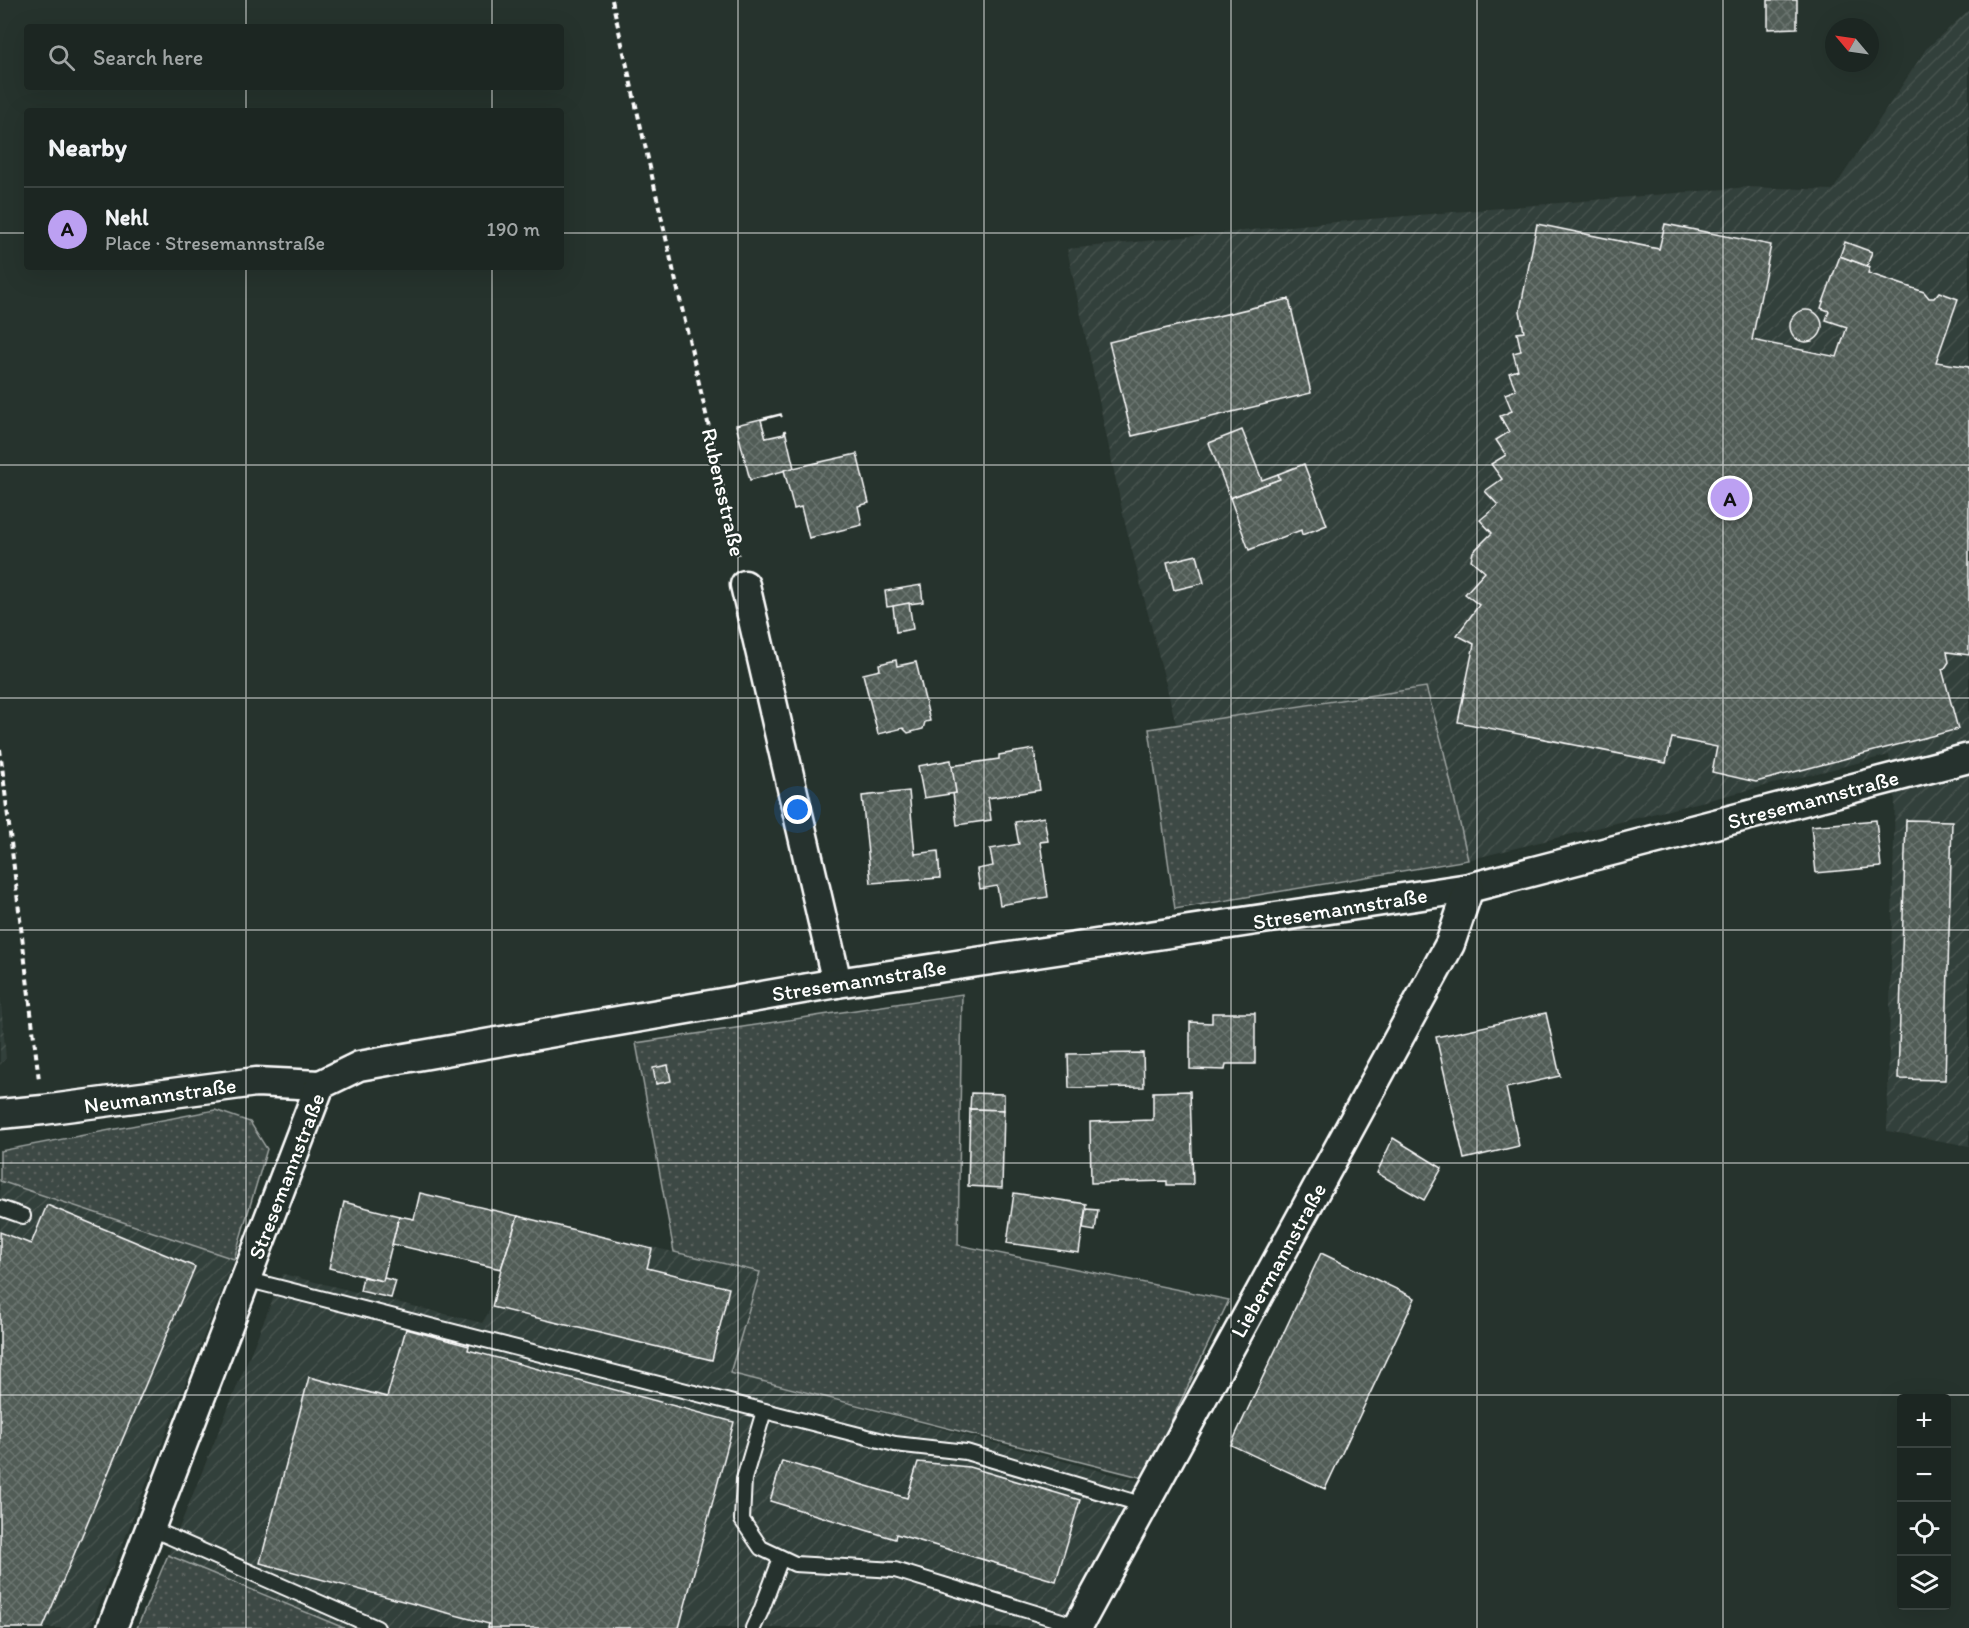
<!DOCTYPE html>
<html lang="en">
<head>
<meta charset="utf-8">
<style>
	:root { --surface:#1c2622; --page:#252e2a; --text:#f1f3f6; --muted:#a0a5a5; --line:#3a4340; --accent:#bca0f2 }
	body { margin:0; font-family:Itim,sans-serif; background:var(--page); color:var(--text) }
	.controls { position:absolute; right:18px; bottom:18px; display:grid; overflow:hidden; border-radius:6px; box-shadow:0 6px 24px #0002 }
	.controls button { width:54px; height:54px; display:grid; place-items:center; padding:0; border:0; border-bottom:2px solid var(--line); background:var(--surface); color:var(--text); font:30px sans-serif }
	.compass { position:absolute; left:1825px; top:18px; width:54px; height:54px; border-radius:50%; background:var(--surface); box-shadow:0 6px 24px #0002; rotate:299deg }
	.you { position:absolute; left:798px; top:810px; width:21px; height:21px; margin:-15px; border:4px solid #fff; border-radius:50%; background:#1a73e8; box-shadow:0 0 0 9px #1a73e833 }
	.badge { display:grid; place-items:center; width:39px; height:39px; border-radius:50%; background:var(--accent); color:#111; font-size:20px; font-weight:700 }
	.pin { position:absolute; translate:-50% -50%; border:3px solid #fff; box-shadow:0 2px 6px #0006 }
	.list { margin:0; padding:0; list-style:none }
	h2 { display:flex; justify-content:space-between; align-items:center; height:78px; margin:0; padding:0 24px; font-size:26px }
	h2 small { font-size:20px; font-weight:400; color:var(--muted) }
	.list li { display:grid; grid-template-columns:39px 1fr auto; gap:18px; align-items:center; box-sizing:border-box; height:84px; padding:0 24px; border-top:2px solid var(--line) }
	.list b { display:block; font-size:22px; white-space:nowrap }
	.list p { margin:0; font-size:20px; white-space:nowrap; color:var(--muted) }
	.list em { font-size:20px; font-style:normal; color:var(--muted) }
	.icon { flex:none; width:33px; height:33px; fill:none; stroke:currentColor; stroke-width:2; stroke-linecap:round; stroke-linejoin:round }
	.map { position:relative; flex:none; width:1969px; height:1628px; overflow:hidden }
	.search { position:absolute; background:var(--surface); box-shadow:0 6px 24px #0002; left:24px; top:24px; width:540px; height:66px; display:flex; align-items:center; gap:15px; box-sizing:border-box; padding:0 21px; border-radius:6px; color:var(--muted); font-size:22px }
	.panel { position:absolute; background:var(--surface); box-shadow:0 6px 24px #0002; left:24px; top:108px; width:540px; height:162px; border-radius:6px }
	.map>svg:first-child { display:block }
	.industrial { fill:url(#industrial-furrows) }
	.grass { fill:url(#grass-dots); stroke:#9ea4a2; stroke-width:1.5 }
	.building { fill:url(#building-cross-hatch); stroke:#fff; stroke-width:1.5 }
	.lines { fill:none; stroke-linecap:round; stroke-linejoin:round }
	.service-casing { stroke:#fff; stroke-width:18 }
	.minor-casing { stroke:#fff; stroke-width:33 }
	.path { stroke:#fff; stroke-width:4; stroke-dasharray:6 4.5; stroke-linecap:butt }
	.service { stroke:#26332d; stroke-width:14 }
	.minor { stroke:#26332d; stroke-width:28 }
	.grid { fill:none; stroke:#fff; stroke-width:1.5; stroke-opacity:0.55 }
	.labels { text-anchor:middle; stroke-width:4.5; stroke-linejoin:round; paint-order:stroke }
	.street-label { font-size:22px; fill:#fff; stroke:#26332d }
</style>
</head>
<body>
<div class="map">
<svg width="1969" height="1628" viewBox="0 0 1969 1628">
	<defs>
		<pattern id="industrial-furrows" width="10" height="10" patternUnits="userSpaceOnUse" patternTransform="scale(1.5)"><rect width="10" height="10" fill="#333f3a"/><path d="M-1 1l2-2M0 10L10 0M9 11l2-2" fill="none" stroke="#47524e"/></pattern>
		<pattern id="grass-dots" width="8" height="8" patternUnits="userSpaceOnUse" patternTransform="scale(1.5)"><rect width="8" height="8" fill="#3e4944"/><path d="M2 2h.1M6 6h.1" fill="none" stroke="#5b6460" stroke-width="1.8" stroke-linecap="round"/></pattern>
		<pattern id="building-cross-hatch" width="8" height="8" patternUnits="userSpaceOnUse" patternTransform="scale(1.5)"><rect width="8" height="8" fill="#515c57"/><path d="M0 0l8 8M0 8l8-8" fill="none" stroke="#6b7470"/></pattern>
	</defs>
	<rect width="100%" height="100%" fill="#26332d"/>
	<filter id="ink" filterUnits="userSpaceOnUse"><feTurbulence type="fractalNoise" baseFrequency=".0167" numOctaves="2"/><feDisplacementMap in="SourceGraphic" scale="12" xChannelSelector="R" yChannelSelector="G"/><feConvolveMatrix kernelMatrix="1 2 1 2 8 2 1 2 1" color-interpolation-filters="sRGB"/></filter>
	<g filter="url(#ink)">
		<g class="industrial">
			<path d="M1969,10V1146L1887,1131L1895,796L1889,755L1468,860L1442,743L1426,687L1176,724L1124,519L1067,249L1300,225L1748,187L1833,190L1926,49Z"/>
			<path d="M0,993L6,1058L0,1065Z"/>
			<path d="M0,1181L234,1259L90,1628H0Z"/>
			<path d="M518,1216L760,1272L731,1373L1142,1482L1059,1628H344L168,1555L283,1274L482,1323L492,1307Z"/>
		</g>
		<g class="grass">
			<path d="M1426,687L1442,743L1468,860L1175,909L1149,729Z"/>
			<path d="M962,994L958,1245L1229,1300L1144,1478L730,1373L760,1272L674,1252L636,1043Z"/>
			<path d="M215,1110L250,1122L267,1149L234,1259L0,1181V1151Z"/>
			<path d="M168,1555L344,1628H137Z"/>
		</g>
		<g class="building">
			<path d="M1768,0H1797V28L1768,29Z"/>
			<path d="M1537,224L1659,249L1665,224L1771,245L1752,340L1837,357L1847,327L1826,320L1829,311L1821,308L1840,256L1870,267L1868,273L1924,292L1929,298H1934L1939,292L1958,299L1936,362L1969,367V655L1947,652L1949,662L1945,668L1942,669L1958,729L1756,782L1712,772L1717,747L1672,738L1666,763L1458,722L1474,644L1457,635L1479,605L1465,594L1485,572L1471,560L1473,552L1492,533L1480,520L1498,505L1485,491L1502,479L1491,464L1506,455L1496,440L1509,432L1500,416L1512,411L1505,394L1516,390L1509,373L1518,370L1513,353L1521,351L1517,333L1524,332L1520,311Z"/>
			<path d="M1845,242L1872,252L1867,266L1840,256Z"/>
			<path d="M1289,299L1311,393L1132,436L1109,342Z"/>
			<circle cx="1806" cy="326" r="16"/>
			<path d="M781,414L782,417L780,415L761,420L766,438L784,434L785,430L794,468L750,480L736,425Z"/>
			<path d="M1242,430L1262,480L1278,474L1280,479L1230,498L1209,443Z"/>
			<path d="M857,454L869,503L858,506L862,525L809,538L801,507L794,509L784,470Z"/>
			<path d="M1304,464L1327,525L1302,535L1301,530L1249,550L1230,498L1280,479L1278,474Z"/>
			<path d="M1197,555L1204,583L1174,590L1167,562Z"/>
			<path d="M921,585L923,602L887,607L885,591Z"/>
			<path d="M909,603L913,629L896,632L893,606Z"/>
			<path d="M896,660L897,666L916,662L930,721L925,722L923,729L908,733L903,728L878,734L863,674L880,670L879,664Z"/>
			<path d="M1034,749L1040,790L988,798L991,820L957,825L953,793H956L951,766L999,759V755Z"/>
			<path d="M951,760L956,793L924,798L918,766Z"/>
			<path d="M909,791L915,854L938,851L940,878L871,883L862,796Z"/>
			<path d="M1044,817L1048,841L1040,842L1048,897L1000,905L997,886L980,889L977,869L993,866L990,849L1019,844L1015,822Z"/>
			<path d="M1876,820L1881,867L1816,873L1811,826Z"/>
			<path d="M1906,820L1952,821L1945,1080L1898,1079Z"/>
			<path d="M1212,1013H1255V1064H1226L1225,1070L1190,1069V1022L1212,1023Z"/>
			<path d="M1546,1013L1560,1076L1506,1088L1519,1146L1464,1159L1436,1037Z"/>
			<path d="M1143,1053L1144,1087L1069,1088L1068,1054Z"/>
			<path d="M668,1065L671,1081L656,1084L653,1068Z"/>
			<path d="M1190,1091L1193,1185H1167V1181L1091,1183L1090,1122L1153,1120V1092Z"/>
			<path d="M971,1093L1004,1094V1110L970,1109Z"/>
			<path d="M970,1109L1004,1110L1002,1188L968,1186Z"/>
			<path d="M1393,1138L1442,1168L1424,1200L1377,1173Z"/>
			<path d="M420,1193L518,1216L501,1269L392,1244L399,1216L414,1219Z"/>
			<path d="M1014,1193L1086,1204L1079,1253L1007,1243Z"/>
			<path d="M344,1202L399,1216L383,1281L329,1268Z"/>
			<path d="M47,1205L195,1267L43,1628H0V1232L31,1244Z"/>
			<path d="M1086,1209L1098,1210L1095,1231L1083,1229Z"/>
			<path d="M518,1216L652,1249L647,1268L729,1288L712,1360L492,1307L501,1269Z"/>
			<path d="M1321,1253L1415,1298L1325,1489L1231,1445Z"/>
			<path d="M363,1277L383,1281L384,1278L396,1281L391,1298L360,1291Z"/>
			<path d="M406,1329L469,1346L468,1350L734,1422L679,1628H488L489,1624L260,1563L309,1377L387,1397Z"/>
			<path d="M782,1461L907,1498L918,1462L969,1467L1080,1500L1056,1581L896,1534L895,1539L770,1501Z"/>
		</g>
		<g class="lines">
			<g class="service-casing">
				<g id="service">
					<path d="M0,1208L23,1216"/>
					<path d="M245,1279L895,1444L966,1452L1144,1505"/>
					<path d="M764,1411L744,1479L742,1520L761,1548L795,1564L895,1570L1078,1626"/>
					<path d="M150,1528L377,1628"/>
					<path d="M753,1628L761,1611L781,1558"/>
				</g>
			</g>
			<g class="minor-casing">
				<g id="minor">
					<path d="M745,585L837,983"/>
					<path d="M0,1114L43,1110L256,1082L320,1085"/>
					<path d="M112,1628L320,1085L359,1066L837,983L1469,888L1969,758"/>
					<path d="M1077,1628L1450,944L1469,888"/>
				</g>
			</g>
			<g class="path">
				<path d="M612,0L738,555"/>
				<path d="M0,749L39,1080"/>
			</g>
			<use href="#service" class="service"/>
			<use href="#minor" class="minor"/>
		</g>
	</g>
	<path class="grid" d="M246,0V27M492,0V27M738,0V1628M984,0V1628M1231,0V1628M1477,0V1628M1723,0V1628M246,87V111M492,87V111M0,233H27M561,233H1969M246,267V1628M492,267V1628M0,465H1969M0,698H1969M0,930H1969M0,1163H1969M0,1395H1969"/>
	<g class="labels">
		<g class="street-label">
			<text transform="translate(724 492) rotate(77)" y="8">Rubensstraße</text>
			<text transform="translate(1813 799) rotate(-15)" y="8">Stresemannstraße</text>
			<text transform="translate(1340 908) rotate(-9)" y="8">Stresemannstraße</text>
			<text transform="translate(859 980) rotate(-9)" y="8">Stresemannstraße</text>
			<text transform="translate(160 1095) rotate(-8)" y="8">Neumannstraße</text>
			<text transform="translate(286 1176) rotate(-69)" y="8">Stresemannstraße</text>
			<text transform="translate(1278 1260) rotate(-61)" y="8">Liebermannstraße</text>
		</g>
	</g>
</svg>
<div class="controls">
<button>+</button>
<button>−</button>
<button><svg class="icon" aria-label="locate" viewBox="0 0 24 24"><circle cx="12" cy="12" r="6"/><path d="M12 2v4M12 18v4M2 12h4M18 12h4"/></svg></button>
<button><svg class="icon" aria-label="layers" viewBox="0 0 24 24"><path d="M12 4l9 5-9 5-9-5zM3 14l9 5 9-5"/></svg></button>
</div>
<svg class="compass" viewBox="-18 -18 36 36"><path d="M0-13l5 13h-10z" fill="#e53935"/><path d="M0 13l5-13h-10z" fill="#a0a5a5"/></svg>
<div class="you"></div>
<div class="pin badge" style="left:1730px;top:498px">A</div>
<div class="search"><svg class="icon" aria-label="search" viewBox="0 0 24 24"><circle cx="10" cy="10" r="6"/><path d="M15 15l6 6"/></svg>Search here</div>
<section class="panel">
<h2>Nearby<small></small></h2>
<ul class="list">
<li><span class="badge">A</span><div><b>Nehl</b><p>Place · Stresemannstraße</p></div><em>190 m</em></li>
</ul>
</section>
</div>
</body>
</html>
